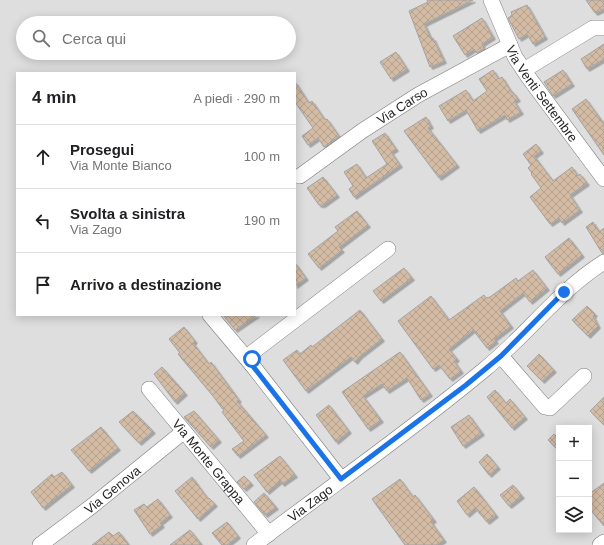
<!DOCTYPE html>
<html lang="it">
<head>
<meta charset="utf-8">
<style>
	:root { --surface:#fff; --page:#f6f6f6; --text:#202124; --muted:#757577; --line:#e0e0e0 }
	body { margin:0; font-family:Helvetica,sans-serif; background:var(--page); color:var(--text) }
	.controls { position:absolute; right:12px; bottom:12px; display:grid; overflow:hidden; border-radius:0px; box-shadow:0 2px 10px #0003 }
	.controls button { width:36px; height:36px; display:grid; place-items:center; padding:0; border:0; border-bottom:1px solid var(--line); background:var(--surface); color:var(--text); font:20px sans-serif }
	.stop { position:absolute; width:12px; height:12px; margin:-9px; border:3px solid #1a73e8; border-radius:50%; background:#fff }
	.stop.end { background:#1a73e8; border-color:#fff; box-shadow:0 1px 4px #0008 }
	.list { margin:0; padding:0; list-style:none }
	h2 { display:flex; justify-content:space-between; align-items:center; height:52px; margin:0; padding:0 16px; font-size:17px }
	h2 small { font-size:13px; font-weight:400; color:var(--muted) }
	.list li { display:grid; grid-template-columns:26px 1fr auto; gap:12px; align-items:center; box-sizing:border-box; height:64px; padding:0 16px; border-top:1px solid var(--line) }
	.list b { display:block; font-size:15px; white-space:nowrap }
	.list p { margin:0; font-size:13px; white-space:nowrap; color:var(--muted) }
	.list em { font-size:13px; font-style:normal; color:var(--muted) }
	.icon { flex:none; width:22px; height:22px; fill:none; stroke:currentColor; stroke-width:2; stroke-linecap:round; stroke-linejoin:round }
	.map { position:relative; flex:none; width:604px; height:545px; overflow:hidden }
	.search { position:absolute; background:var(--surface); box-shadow:0 2px 10px #0003; left:16px; top:16px; width:280px; height:44px; display:flex; align-items:center; gap:10px; box-sizing:border-box; padding:0 14px; border-radius:22px; color:var(--muted); font-size:15px }
	.panel { position:absolute; background:var(--surface); box-shadow:0 2px 10px #0003; left:16px; top:72px; width:280px; height:244px; border-radius:0px }
	.map>svg:first-child { display:block }
	.building { fill:url(#building-cross-hatch); stroke:#a4a3a2; filter:url(#shadow) }
	.lines { fill:none; stroke-linecap:round; stroke-linejoin:round }
	.minor-casing { stroke:#7a7b7c; stroke-width:16 }
	.minor { stroke:#fff; stroke-width:15 }
	.route { stroke:#1a73e8; stroke-width:5 }
	.labels { text-anchor:middle; stroke-width:3; stroke-linejoin:round; paint-order:stroke }
	.street-label { font-size:13px; fill:#1f1f1f; stroke:#dededf }
</style>
</head>
<body>
<div class="map">
<svg width="604" height="545" viewBox="0 0 604 545">
	<defs>
		<pattern id="building-cross-hatch" width="8" height="8" patternUnits="userSpaceOnUse"><rect width="8" height="8" fill="#d3bba4"/><path d="M0 0l8 8M0 8l8-8" fill="none" stroke="#b5a08d"/></pattern>
		<filter id="shadow"><feDropShadow dx="2.5" dy="2.5" stdDeviation="0" flood-color="#0004"/></filter>
	</defs>
	<rect width="100%" height="100%" fill="#dededf"/>
	<g class="building">
		<path d="M427,0H473L424,24L431,39L433,38L444,61L430,67L409,11L428,2Z"/>
		<path d="M586,0H604V9L595,13Z"/>
		<path d="M527,5L545,37L533,44L527,34L519,39L508,18L512,15L511,12Z"/>
		<path d="M482,18L493,37L482,44L484,49L477,53L474,49L465,55L453,36Z"/>
		<path d="M604,44V59L587,69L581,59Z"/>
		<path d="M396,52L407,69L391,79L380,62Z"/>
		<path d="M493,70L499,79L502,77L512,93L513,92L518,99L514,101L521,112L507,120L505,115L478,131L466,110L448,121L439,106L466,90L473,101L487,91L479,79Z"/>
		<path d="M563,70L572,84L553,96L544,82Z"/>
		<path d="M295,82L309,103L312,101L325,120L327,119L339,136L324,147L318,138L308,145L302,136L313,128L295,102Z"/>
		<path d="M586,99L604,124V155L572,109Z"/>
		<path d="M426,117L431,126L428,128L457,165L439,178L404,131Z"/>
		<path d="M385,133L396,149L391,152L400,165L354,197L349,189L353,186L344,172L357,164L366,178L387,164L372,141Z"/>
		<path d="M536,144L541,151L534,156L553,181L572,167L578,176L580,174L587,183L570,195L580,210L562,223L559,218L550,224L530,197L541,188L531,174L532,173L528,168L531,165L523,154Z"/>
		<path d="M323,177L337,195L323,205H319L307,188Z"/>
		<path d="M357,211L368,225L339,247L342,250L319,268L308,254L338,231L335,227Z"/>
		<path d="M593,222L599,232L604,228V253H602L586,227Z"/>
		<path d="M569,238L582,255L558,274L545,257Z"/>
		<path d="M295,263L306,278L295,286Z"/>
		<path d="M404,268L412,278L381,301L373,291Z"/>
		<path d="M533,270L547,288L530,302L523,293L500,311L511,326L494,339L496,341L487,348L473,330L449,349L457,359L454,361L461,371L450,379L439,365L433,369L398,321L431,296L449,320L484,295L486,298L490,297L516,278L518,281Z"/>
		<path d="M587,306L595,314L593,316L598,326L588,336L572,320Z"/>
		<path d="M360,310L382,339L360,356L355,362L351,357L306,391L283,360L297,350L300,354L311,345L312,347Z"/>
		<path d="M223,315H257L235,330Z"/>
		<path d="M184,327L195,341L193,343L209,364L211,362L239,400L237,401L266,435L238,456L232,449L244,441L222,412L224,411L213,396L178,354L180,353L169,339Z"/>
		<path d="M400,352L430,394L421,400L407,378L387,391L382,384L363,396L381,420L368,429L342,392Z"/>
		<path d="M539,354L554,370L542,381L527,366Z"/>
		<path d="M162,367L185,393L175,402L154,374Z"/>
		<path d="M495,390L506,403L510,399L525,417L512,428L487,397Z"/>
		<path d="M604,397V425L590,411Z"/>
		<path d="M329,405L349,431L336,442L316,415Z"/>
		<path d="M133,411L153,431L139,443L119,422Z"/>
		<path d="M194,411L219,440L211,447L184,417Z"/>
		<path d="M469,415L482,433L463,446L451,427Z"/>
		<path d="M101,427L118,448L89,471L71,450Z"/>
		<path d="M554,434L559,439V451L548,440Z"/>
		<path d="M487,454L498,467L489,475L479,462Z"/>
		<path d="M280,456L295,475L282,484L280,481L267,492L254,475Z"/>
		<path d="M62,472L72,485L43,508L31,492L52,474L54,477Z"/>
		<path d="M244,476L251,483L244,489L237,482Z"/>
		<path d="M192,477L208,499L209,498L215,504L198,519L175,491Z"/>
		<path d="M400,479L413,497L415,495L434,520L431,522L444,540L436,545H405L372,499Z"/>
		<path d="M604,483V526L589,508V494Z"/>
		<path d="M513,485L522,496L509,506L500,495Z"/>
		<path d="M474,487L496,515L487,522L475,508L467,515L457,501Z"/>
		<path d="M264,493L276,507L265,515L254,502Z"/>
		<path d="M158,499L170,515L160,523L162,525L150,534L134,510L144,504L147,507Z"/>
		<path d="M227,522L238,536L227,545H222L212,533Z"/>
		<path d="M190,530L202,545H170Z"/>
		<path d="M109,532L113,536L119,532L129,545H92Z"/>
	</g>
	<g class="lines">
		<g class="minor-casing">
			<g id="minor">
				<path id="s1" d="M491,0L515,57L529,78L604,179"/>
				<path d="M524,70L593,28H604"/>
				<path id="s2" d="M300,176L362,131L418,95L510,45"/>
				<path d="M210,315L252,365"/>
				<path d="M501,356L545,407L550,408L584,376"/>
				<path id="s3" d="M149,389L269,534"/>
				<path d="M341,479L252,365L253,352L388,249"/>
				<path id="s4" d="M40,545L92,506L183,432"/>
				<path id="s5" d="M254,545C331,486 411,431 485,369C527,335 558,291 604,262"/>
				<path d="M600,545L604,542"/>
			</g>
		</g>
		<use href="#minor" class="minor"/>
	</g>
	<g class="lines">
		<path class="route" d="M252,359V365L341,479L466,385L501,356L564,292"/>
	</g>
	<g class="labels">
		<g class="street-label">
			<text dy="5" stroke="none"><textPath href="#s1" startOffset="107">Via Venti Settembre</textPath></text>
			<text dy="5" stroke="none"><textPath href="#s2" startOffset="124">Via Carso</textPath></text>
			<text dy="5" stroke="none"><textPath href="#s3" startOffset="94">Via Monte Grappa</textPath></text>
			<text dy="5" stroke="none"><textPath href="#s4" startOffset="91">Via Genova</textPath></text>
			<text dy="5" stroke="none"><textPath href="#s5" startOffset="70">Via Zago</textPath></text>
		</g>
	</g>
</svg>
<div class="controls">
<button>+</button>
<button>−</button>
<button><svg class="icon" aria-label="layers" viewBox="0 0 24 24"><path d="M12 4l9 5-9 5-9-5zM3 14l9 5 9-5"/></svg></button>
</div>
<div class="stop" style="left:252px;top:359px"></div>
<div class="stop end" style="left:564px;top:292px"></div>
<div class="search"><svg class="icon" aria-label="search" viewBox="0 0 24 24"><circle cx="10" cy="10" r="6"/><path d="M15 15l6 6"/></svg>Cerca qui</div>
<section class="panel">
<h2>4 min<small>A piedi · 290 m</small></h2>
<ul class="list">
<li><svg class="icon" aria-label="ahead" viewBox="0 0 24 24"><path d="M12 20V5M6 11l6-6 6 6"/></svg><div><b>Prosegui</b><p>Via Monte Bianco</p></div><em>100 m</em></li>
<li><svg class="icon" aria-label="left" viewBox="0 0 24 24"><path d="M17 20v-9H6M10 6l-5 5 5 5"/></svg><div><b>Svolta a sinistra</b><p>Via Zago</p></div><em>190 m</em></li>
<li><svg class="icon" aria-label="arrive" viewBox="0 0 24 24"><path d="M6 21V4h12l-3 4 3 4H6"/></svg><div><b>Arrivo a destinazione</b></div></li>
</ul>
</section>
</div>
</body>
</html>
